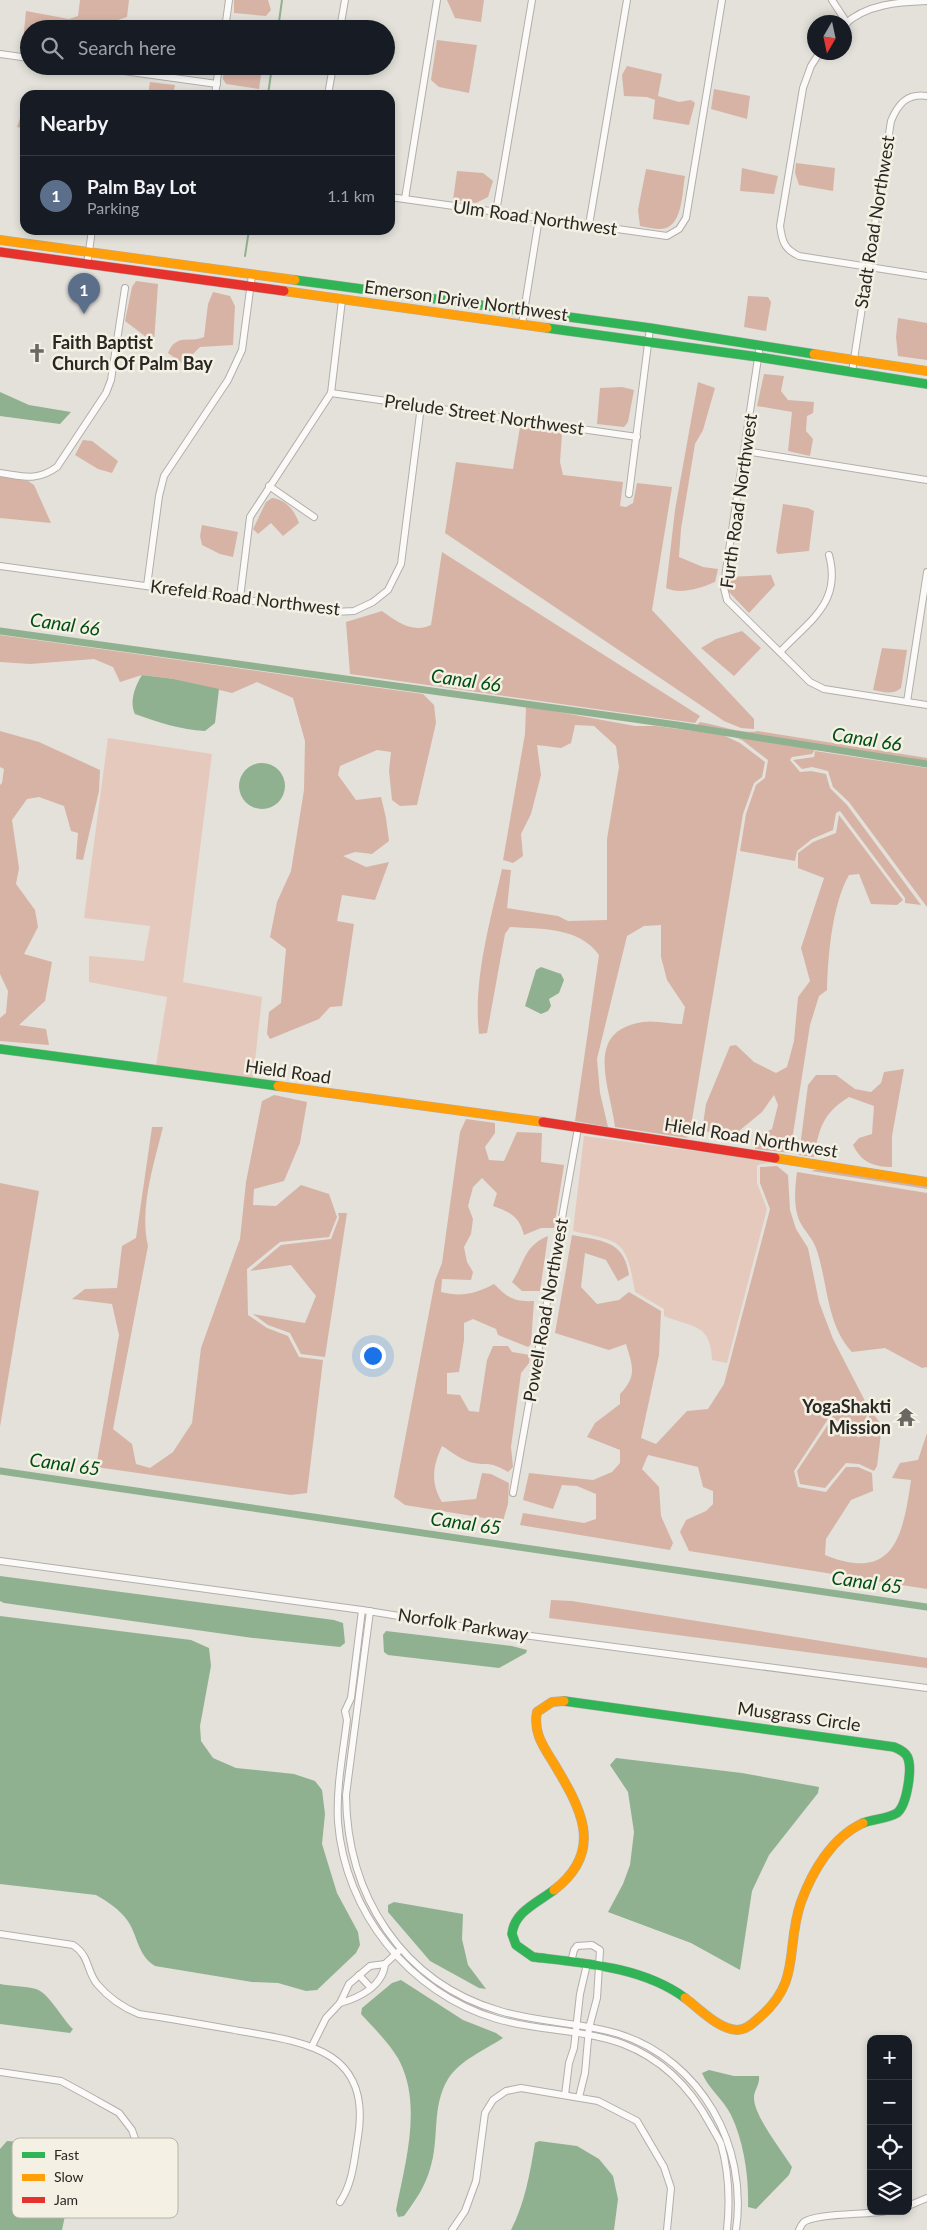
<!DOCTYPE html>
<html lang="en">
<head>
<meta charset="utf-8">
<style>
	:root { --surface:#171b24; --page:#20242c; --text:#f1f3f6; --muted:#9ea1a6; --line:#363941; --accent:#6a6863 }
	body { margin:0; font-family:Lato,sans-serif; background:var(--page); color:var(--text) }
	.controls { position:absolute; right:15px; bottom:15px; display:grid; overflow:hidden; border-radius:10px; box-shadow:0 2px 8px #0003 }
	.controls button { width:45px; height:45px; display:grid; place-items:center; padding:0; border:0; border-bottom:1px solid var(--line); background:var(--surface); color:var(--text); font:25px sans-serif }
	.compass { position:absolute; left:807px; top:15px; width:45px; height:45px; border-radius:50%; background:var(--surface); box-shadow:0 2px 8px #0003; rotate:189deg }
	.you { position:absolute; left:372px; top:1355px; width:18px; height:18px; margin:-12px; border:4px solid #fff; border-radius:50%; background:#1a73e8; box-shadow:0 0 0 8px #1a73e833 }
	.badge { display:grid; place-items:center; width:32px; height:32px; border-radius:50%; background:var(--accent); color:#fff; font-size:16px; font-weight:700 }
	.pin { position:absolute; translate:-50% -41px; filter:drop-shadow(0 1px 2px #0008) }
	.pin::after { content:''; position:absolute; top:26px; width:18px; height:15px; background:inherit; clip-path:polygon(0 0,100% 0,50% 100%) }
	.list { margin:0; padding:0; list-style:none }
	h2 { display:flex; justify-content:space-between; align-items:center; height:65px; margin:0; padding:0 20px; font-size:21px }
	h2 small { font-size:16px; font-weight:400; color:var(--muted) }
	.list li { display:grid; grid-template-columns:32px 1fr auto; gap:15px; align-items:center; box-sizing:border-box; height:80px; padding:0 20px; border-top:1px solid var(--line) }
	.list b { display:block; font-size:19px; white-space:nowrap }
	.list p { margin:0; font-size:16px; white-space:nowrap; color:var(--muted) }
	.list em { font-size:16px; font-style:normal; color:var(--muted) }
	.icon { flex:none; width:28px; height:28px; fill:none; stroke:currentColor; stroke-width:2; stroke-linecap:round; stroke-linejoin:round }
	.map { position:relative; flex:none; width:927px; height:2230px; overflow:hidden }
	.search { position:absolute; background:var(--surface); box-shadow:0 2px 8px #0003; left:20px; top:20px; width:375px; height:55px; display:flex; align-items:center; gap:12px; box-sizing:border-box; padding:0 18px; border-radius:28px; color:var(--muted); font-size:19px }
	.panel { position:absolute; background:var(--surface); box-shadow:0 2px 8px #0003; left:20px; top:90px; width:375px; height:145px; border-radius:15px }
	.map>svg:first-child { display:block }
	.green { fill:#e5c9bd }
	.forest { fill:#d7b3a5 }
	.water { fill:#90b190 }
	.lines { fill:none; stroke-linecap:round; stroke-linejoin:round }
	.stream { stroke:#90b190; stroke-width:2 }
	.canal { stroke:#90b190; stroke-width:7 }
	.street-casing { stroke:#b1afaa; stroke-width:8 }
	.fast-casing { stroke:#b1afaa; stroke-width:10 }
	.slow-casing { stroke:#b1afaa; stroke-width:10 }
	.jam-casing { stroke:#b1afaa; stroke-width:10 }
	.street { stroke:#fbfaf9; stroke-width:6 }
	.fast { stroke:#30b455; stroke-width:9 }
	.slow { stroke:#ff9f0a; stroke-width:9 }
	.jam { stroke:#e5322d; stroke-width:9 }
	.labels { text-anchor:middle; stroke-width:5; stroke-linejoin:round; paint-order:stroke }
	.street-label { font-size:18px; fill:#292723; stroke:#f4f0e3 }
	.poi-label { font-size:18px; font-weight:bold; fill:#292723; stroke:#f4f0e3; text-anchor:start }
	.water-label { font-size:19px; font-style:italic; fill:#004f15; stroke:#f4f0e3 }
	.key { fill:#f4f0e3; stroke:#b7b4a9; stroke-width:1 }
	.key-label { font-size:14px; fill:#292723 }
</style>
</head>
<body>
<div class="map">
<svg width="927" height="2230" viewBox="0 0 927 2230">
	<rect width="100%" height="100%" fill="#e3e1da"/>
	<g class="green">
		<path d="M108,738L212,754L183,982L262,997L253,1079L156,1066L167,997L89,982V956L144,961L150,926L84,918Z"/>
		<path d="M584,1136L777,1162L760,1164L757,1166V1183L767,1209L727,1363L712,1360C711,1323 693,1328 664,1316V1309L635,1292C626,1239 622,1242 573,1231Z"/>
	</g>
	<g class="forest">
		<path d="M80,0H129L127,17L106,24L95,25L79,20L54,29H29L27,49L23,41L26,11L69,19L78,16Z"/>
		<path d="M234,0H268L271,10L266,16L234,13Z"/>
		<path d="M447,0H484L481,22L455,18Z"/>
		<path d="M437,40L477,45L469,93L439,87L431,80Z"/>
		<path d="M224,66L262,68L259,89L226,84L223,79Z"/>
		<path d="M627,66L662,74L658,96L679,102L691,100L695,103L689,125L653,119L655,100L647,97L624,96L622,75Z"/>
		<path d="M150,82L175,85L173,95H148Z"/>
		<path d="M714,89L750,96L747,119L711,109Z"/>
		<path d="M25,110V129L17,127L22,112Z"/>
		<path d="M796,163L835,168L833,191L799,185L795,173Z"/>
		<path d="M742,168L778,176L774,194L740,191Z"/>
		<path d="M646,169L685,176C682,192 683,229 660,229C654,229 647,227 640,226L638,210Z"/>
		<path d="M457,171L483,173L493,181L488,197L476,203L453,200Z"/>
		<path d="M136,281L158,284L154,343L125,321L132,287Z"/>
		<path d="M213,292L230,296L235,306L233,345L200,347L183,364L168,353C177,332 189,344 204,337L208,304Z"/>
		<path d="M748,296L768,297L771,302L766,331L744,327Z"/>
		<path d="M898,318L927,323V360L898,356L896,337Z"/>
		<path d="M764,374L784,376L781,391L788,400L814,402L813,413L807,416L806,431L813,439L810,456L788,451L792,412L757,406Z"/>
		<path d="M698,382L715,388L703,430L695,444L681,529L679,557L703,567L718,569L715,582C701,588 680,595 666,588L675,510Z"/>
		<path d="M622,387L634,390L628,422L624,427L597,424L600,388Z"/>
		<path d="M520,427L562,433L560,462L563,475L623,482L620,506L626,507L633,503L637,483L672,487L652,610L754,719V729L741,728L724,721L445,533L456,462L513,469Z"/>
		<path d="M83,440L92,441L118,461L112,473L98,469L75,455Z"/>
		<path d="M0,476L28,481L34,485L51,523L0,518Z"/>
		<path d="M272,498C287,500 294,510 299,523L283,536L271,523L258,534L253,529L266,502Z"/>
		<path d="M783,504L808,508L814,511L809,551L778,554L776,551Z"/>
		<path d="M202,525L238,532L233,557L220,554L202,545L200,536Z"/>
		<path d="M442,552L700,716L695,723L350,674L346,622L382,611C396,621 413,634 431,625Z"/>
		<path d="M771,575L775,585L749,613L728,591L730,577Z"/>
		<path d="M742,631L761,648L734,676L701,648L716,639Z"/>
		<path d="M0,635L423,694L434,705L436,723L417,805L400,806L392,800L389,771L391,752L377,750L340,766L338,775L356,800L381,797L386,818L389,841L372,854L355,852L343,856L366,867L389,862L375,900L342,895L337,921L354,924L342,1006L330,1007L319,1019L270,1039L267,1034L269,1012L281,1003L286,949L270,937L277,902L291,871L304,790L305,741L293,698L257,682L232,693L174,679L142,675L120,682L113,667L94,659L30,664L0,662Z"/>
		<path d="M882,648L907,650L901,688C894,695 882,692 873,690Z"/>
		<path d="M526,706L635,726H656L723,735L740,743L765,762L762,777L754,783L743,814L692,1120L687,1138L615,1127C610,1086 583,1031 643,1022C655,1020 670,1024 682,1024L685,1007L667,980L661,957V925L644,926L627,936L597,1059L600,1093L608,1127L575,1121L599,955C579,927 542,929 510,927L505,934L487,1033L479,1034C473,980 490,922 502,869L511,870L507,908L558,916L568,921L607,920V839L619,767L616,746L594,726L575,725L571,743L561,748L537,745L541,775L531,814L521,834L523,856L513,863L503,860L525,734Z"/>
		<path d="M631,718L695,727L700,722C713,724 747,735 757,731L927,758V765L816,748L812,754L792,757L790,760L800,772L811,771L826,774L830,788L847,805L921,905L905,903V898L840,811L836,813L833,830L812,839L797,851L795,861L740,851L746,814L756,785L765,778L768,760L742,740L723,732L657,722H631Z"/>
		<path d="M0,731L39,742L100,770L99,791L83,860L76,859L78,833L71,831L64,806L39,797L27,799L12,820L19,868L16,884L35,910L38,927L24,954L52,962L45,1001L19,1025L46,1029L49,1045L0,1041V1018L6,1013L8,991L0,974V785L2,783L4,769L0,767Z"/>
		<path d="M815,751L927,768V907L849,802L833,787L828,771L812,767L802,769L793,760L814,757Z"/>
		<path d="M839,815L903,900L897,905L871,904L859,874L849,875C832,905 828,955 827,990L819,996L810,1025L790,1153L755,1149L754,1138L772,1129L778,1105L774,1095L762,1112L734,1135L702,1131L706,1104L730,1046L736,1045L754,1062L776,1073L787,1067L794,1041L798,997L810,981L801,948L824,878L798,868V853L813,842L836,833Z"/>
		<path d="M904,1069L892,1136V1167C874,1167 861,1162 853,1145L859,1138L872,1134L874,1106L849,1097C823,1113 819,1128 814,1157L799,1155L808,1085L816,1075H836L855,1089L871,1092L881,1083L884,1072Z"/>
		<path d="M274,1095L307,1102L300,1143L284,1181L254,1189L253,1205L276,1206L301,1185L329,1194L337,1217L329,1237L280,1242L247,1269L248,1315L267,1328L288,1336L299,1357L323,1360L307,1493L291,1495L96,1467L119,1335L112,1304L72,1299L85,1289L117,1288L122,1246L136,1238L152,1127H163C154,1164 139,1208 148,1246L113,1429L132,1444L136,1464L150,1468L173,1452L192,1423L201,1348L240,1239L246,1182L262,1101Z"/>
		<path d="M466,1119L495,1123V1133L485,1147L489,1160L504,1161L517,1132L542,1133L541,1162L564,1165L554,1228H541L524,1235C519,1216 510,1212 493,1206L497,1193L482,1178L473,1187L468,1206L473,1219L471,1234L464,1247L467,1262L473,1272L471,1280L442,1279L441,1292C461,1297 475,1294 494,1284C508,1298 514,1302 534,1301L531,1344L528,1347L498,1335L496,1329L473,1319L464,1323V1340L459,1372L447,1373V1394L460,1395L469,1411L479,1412L487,1360L493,1346H508L512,1352L530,1355L529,1363L521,1373L511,1447L513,1467L508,1472C489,1461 492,1466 474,1463C462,1461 452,1452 442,1446C433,1466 430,1482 442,1502L476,1499L482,1473L491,1474L509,1483L508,1504L503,1521L405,1505L394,1497L435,1281L442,1263L460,1132Z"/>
		<path d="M777,1166L788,1175L790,1210L796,1229L808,1248L819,1302L833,1339L864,1399L868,1413L859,1435L830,1416L794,1471L798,1487L826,1492L846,1467H858L872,1473L873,1491L851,1500L826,1539L825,1555C894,1583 903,1536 911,1480L892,1478L900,1463L918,1460L927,1433V1589L689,1551L680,1532L686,1520L706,1511L713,1504V1491L703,1487L698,1467L648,1455L642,1469L659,1487L661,1516L673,1543L670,1550L520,1525L523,1513L584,1523L596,1519V1494L577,1486L562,1485L553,1509L523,1500L529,1473L593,1480L612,1472L620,1463V1450L587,1437L595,1423L620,1404V1394C637,1376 633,1367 626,1344L609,1350L555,1333L572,1235C602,1241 624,1240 629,1275L618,1281L606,1260L585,1253L581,1287L597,1304L619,1300L629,1292L661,1311L659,1355L641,1438L656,1444L687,1411L708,1409L724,1384L770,1209L760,1183V1167Z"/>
		<path d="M819,1169L927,1186V1189L811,1171Z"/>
		<path d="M797,1172L927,1193V1367L922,1368L885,1348L852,1352C826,1324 828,1282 816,1248C813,1239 804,1230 800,1222C793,1207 795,1187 797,1172Z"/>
		<path d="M0,1183L39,1191L0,1427Z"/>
		<path d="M338,1213H347L325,1357L301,1354L290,1333L268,1325L253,1314L305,1323L316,1296L291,1265L250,1271L281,1245L331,1239L339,1218Z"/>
		<path d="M548,1236L540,1291H522L512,1282C525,1262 524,1246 548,1236Z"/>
		<path d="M870,1410L882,1425L877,1466L874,1471L859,1464L846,1463L825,1488L800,1484L797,1471L831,1420L859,1438L870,1414Z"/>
		<path d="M551,1600L572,1601L927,1658V1668L549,1618Z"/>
	</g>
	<g class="water">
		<path d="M0,392L29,405L71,412L60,424L0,416Z"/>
		<path d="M142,675L174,679L219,689L215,723L205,731C181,730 158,722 135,714C129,702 135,686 142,675Z"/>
		<circle cx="262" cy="786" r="23"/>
		<path d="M541,967L561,974L564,980L559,993L549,999L551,1006L548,1011L541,1014L525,1006L536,970Z"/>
		<path d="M0,1576L334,1620L343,1623L345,1643L340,1647L253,1638L4,1603L0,1601Z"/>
		<path d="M0,1616L191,1640L209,1648L211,1666L200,1726L201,1741L213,1758L236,1768L294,1774L315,1781L322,1790L325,1814L322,1844L337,1893L358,1932L360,1945L356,1953L317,1990L306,1991L278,1983L252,1982L155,1966C137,1955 138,1935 127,1920C120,1910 107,1901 96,1895L0,1884Z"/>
		<path d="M386,1631L512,1646L527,1650L526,1653L499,1668L388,1655L384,1652L383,1635Z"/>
		<path d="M616,1758L742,1773L819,1787L818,1793L769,1855L752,1891L740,1970L691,1943L608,1912L623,1884L630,1865L634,1832L628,1792L610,1765Z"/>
		<path d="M394,1902L463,1914L462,1939L468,1965L486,1989L479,1988L430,1961L388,1912V1905Z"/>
		<path d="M401,1980L463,2020L496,2033L503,2038C485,2050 460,2060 448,2079C431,2107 440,2139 430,2169C425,2187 415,2201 404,2216L398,2217L396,2210C405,2164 422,2107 400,2062C392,2046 373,2027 361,2014L362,2008L392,1983Z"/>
		<path d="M0,1984C11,1986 25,1986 36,1989C49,1993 62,2019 73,2029L70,2033L0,2024Z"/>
		<path d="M709,2070L734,2076H759C760,2085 754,2090 754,2098C754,2116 782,2151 792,2167L789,2175L756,2209L748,2207C749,2177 744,2142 731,2115C723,2099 708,2088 702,2073Z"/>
		<path d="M7,2141C44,2144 90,2144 81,2196L68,2201L62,2230H0V2149Z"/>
		<path d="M539,2141L577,2146L599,2159L613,2176L618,2199L614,2230H511C525,2203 530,2173 535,2143Z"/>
	</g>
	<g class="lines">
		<g class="stream">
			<path d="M278,29L282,0"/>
			<path d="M268,95L272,66"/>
			<path d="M245,256L249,230"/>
		</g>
		<g class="canal">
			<path d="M0,631L677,725L927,764"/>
			<path d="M0,1471L927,1607"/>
		</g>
		<g class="street-casing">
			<g id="street">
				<path d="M832,0L847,23"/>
				<path d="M844,25C866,4 899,2 927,1"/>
				<path d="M225,29L229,0"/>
				<path d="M340,29L345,0"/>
				<path d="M820,52L811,66L803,88L780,226C782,241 784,249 799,256L927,276"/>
				<path d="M0,54L29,58"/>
				<path d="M88,66L217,84"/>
				<path d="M215,95L219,66"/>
				<path d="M328,95L333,66"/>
				<path d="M390,197L667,236L679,229L686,218L722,0"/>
				<path d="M405,199L437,0"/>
				<path d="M496,212L532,0"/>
				<path d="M589,225L627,0"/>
				<path d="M87,265L92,230"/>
				<path d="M522,324L539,218"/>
				<path d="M760,345L726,570L724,588L727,600L810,682L824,689L927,705"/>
				<path d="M852,372L891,121C898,104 907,93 927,96"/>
				<path d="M331,393L637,437"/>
				<path d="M745,451L927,480"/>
				<path d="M0,473C23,476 36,482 57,467L106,393L111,380L125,288"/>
				<path d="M269,486L314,517"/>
				<path d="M629,494L650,328"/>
				<path d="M0,566L334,612L354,611L373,602L388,590L401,564L421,406"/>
				<path d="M147,586L159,496L164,476L228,380L242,350L252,275"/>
				<path d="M240,598L250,517L331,393L342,300"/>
				<path d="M780,652C809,621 842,603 829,555"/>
				<path d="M907,702L927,572"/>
				<path d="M513,1493L578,1128"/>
				<path d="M0,1561L362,1610L485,1630L927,1688"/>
				<path d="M362,1610L351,1698L345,1711L347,1720C343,1754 336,1788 338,1822C345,1912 409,1993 497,2019C538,2031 582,2029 623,2044C662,2059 690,2087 710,2124C713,2130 718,2137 721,2144C729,2172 730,2201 727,2230"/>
				<path d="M370,1611L346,1795C347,1895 401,1982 500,2011C539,2023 581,2022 619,2034C702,2061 748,2146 736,2230"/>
				<path d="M0,1934L73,1945C90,1956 86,1970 97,1984C108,1997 124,2008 139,2014C173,2019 206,2025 240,2031C306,2042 372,2050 358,2137C354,2160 353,2183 340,2202"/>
				<path d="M571,1962L574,1950L577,1946L592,1945L600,1950L597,1998L589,2028L585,2073L579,2097"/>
				<path d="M359,1975L371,1988"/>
				<path d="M340,2003C359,1998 383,1986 385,1964"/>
				<path d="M312,2046L326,2018L340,2003L349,1984L370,1966L385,1964L399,1951"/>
				<path d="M0,2072L61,2081L85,2094L119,2113L132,2130L139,2150"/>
				<path d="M565,2095L569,2063L574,2048L580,1994L587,1964"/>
				<path d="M908,2206L927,2198"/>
				<path d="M452,2230L465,2211L476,2181L485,2113L493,2100L506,2091L521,2088L598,2101L637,2121L664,2167L671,2188L667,2230"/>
				<path d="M799,2230C800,2228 801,2225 803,2223C812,2213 869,2215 886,2211"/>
			</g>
		</g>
		<g class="fast-casing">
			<g id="fast">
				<path d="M295,280L650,328L814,354"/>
				<path d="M547,328L758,357L927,384"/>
				<path d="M0,1049L278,1086"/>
				<path d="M564,1701L894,1747C899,1749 904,1751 907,1756C913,1767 907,1805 897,1813C887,1819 873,1819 863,1823"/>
				<path d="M554,1890C537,1903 514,1912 512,1934L516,1945L533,1957C584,1963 643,1967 685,1998"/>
			</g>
		</g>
		<g class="slow-casing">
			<g id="slow">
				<path d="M0,240L295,280"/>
				<path d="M284,291L547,328"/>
				<path d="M814,354L927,371"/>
				<path d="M278,1086L543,1122"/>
				<path d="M775,1158L927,1182"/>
				<path d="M554,1890C606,1850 580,1807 553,1762C543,1746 533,1732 537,1712L552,1702L564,1701"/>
				<path d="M685,1998C700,2009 718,2029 737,2030C746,2030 753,2023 760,2017C802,1981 785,1948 801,1902C812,1872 832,1837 863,1823"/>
			</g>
		</g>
		<g class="jam-casing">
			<g id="jam">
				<path d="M0,252L284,291"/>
				<path d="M543,1122L775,1158"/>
			</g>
		</g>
		<use href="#street" class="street"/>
		<use href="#fast" class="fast"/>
		<use href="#slow" class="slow"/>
		<use href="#jam" class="jam"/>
	</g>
	<defs>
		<g id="church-bare" transform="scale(1.5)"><path d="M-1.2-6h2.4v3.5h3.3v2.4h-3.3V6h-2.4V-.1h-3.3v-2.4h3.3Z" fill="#6a6863" stroke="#f4f0e3" stroke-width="2.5" paint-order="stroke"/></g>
		<g id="temple-bare" transform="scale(1.5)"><path d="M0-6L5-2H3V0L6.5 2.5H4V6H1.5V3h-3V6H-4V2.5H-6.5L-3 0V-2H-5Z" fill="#6a6863" stroke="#f4f0e3" stroke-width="2.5" paint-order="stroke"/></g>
	</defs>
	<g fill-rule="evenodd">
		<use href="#church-bare" x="37" y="353"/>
		<use href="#temple-bare" x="906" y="1417"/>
	</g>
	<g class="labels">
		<g class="street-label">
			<text transform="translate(535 218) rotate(8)" y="6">Ulm Road Northwest</text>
			<text transform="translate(875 222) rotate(-81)" y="6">Stadt Road Northwest</text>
			<text transform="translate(466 301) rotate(8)" y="6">Emerson Drive Northwest</text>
			<text transform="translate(484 415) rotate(8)" y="6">Prelude Street Northwest</text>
			<text transform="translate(739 501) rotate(-82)" y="6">Furth Road Northwest</text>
			<text transform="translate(245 598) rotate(7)" y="6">Krefeld Road Northwest</text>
			<text transform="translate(288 1072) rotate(8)" y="6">Hield Road</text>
			<text transform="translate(751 1138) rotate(9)" y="6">Hield Road Northwest</text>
			<text transform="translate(546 1310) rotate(-80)" y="6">Powell Road Northwest</text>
			<text transform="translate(463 1625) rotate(9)" y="6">Norfolk Parkway</text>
			<text transform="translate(799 1717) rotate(8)" y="6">Musgrass Circle</text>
		</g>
		<g class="poi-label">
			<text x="52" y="349">Faith Baptist<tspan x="52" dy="21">Church Of Palm Bay</tspan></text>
			<text x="891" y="1413" text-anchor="end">YogaShakti<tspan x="891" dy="21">Mission</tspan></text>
		</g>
		<g class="water-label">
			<text transform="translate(65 624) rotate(8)" y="7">Canal 66</text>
			<text transform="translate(466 680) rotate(8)" y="7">Canal 66</text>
			<text transform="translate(867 739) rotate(9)" y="7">Canal 66</text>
			<text transform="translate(65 1464) rotate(8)" y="7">Canal 65</text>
			<text transform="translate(466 1523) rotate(8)" y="7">Canal 65</text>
			<text transform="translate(867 1582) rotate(8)" y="7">Canal 65</text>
		</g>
	</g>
	<rect x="12" y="2138" width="166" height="80" rx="8" class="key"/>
	<rect x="22" y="2152" width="23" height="6" fill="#30b455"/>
	<rect x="22" y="2174" width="23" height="7" fill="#ff9f0a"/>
	<rect x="22" y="2197" width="23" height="6" fill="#e5322d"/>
	<g class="key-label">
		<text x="54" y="2160">Fast</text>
		<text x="54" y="2182">Slow</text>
		<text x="54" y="2205">Jam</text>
	</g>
</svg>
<div class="controls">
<button>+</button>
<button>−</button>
<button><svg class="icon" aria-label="locate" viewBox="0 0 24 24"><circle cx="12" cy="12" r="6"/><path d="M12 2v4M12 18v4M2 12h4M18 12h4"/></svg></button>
<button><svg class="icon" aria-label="layers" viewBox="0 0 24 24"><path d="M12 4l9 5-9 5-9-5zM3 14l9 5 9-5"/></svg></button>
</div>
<svg class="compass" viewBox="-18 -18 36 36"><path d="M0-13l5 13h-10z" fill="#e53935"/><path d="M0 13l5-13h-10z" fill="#9ea1a6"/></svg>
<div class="you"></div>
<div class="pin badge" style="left:84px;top:314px;background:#5c6f8a">1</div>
<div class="search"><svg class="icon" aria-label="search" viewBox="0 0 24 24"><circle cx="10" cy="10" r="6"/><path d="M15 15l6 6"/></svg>Search here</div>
<section class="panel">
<h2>Nearby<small></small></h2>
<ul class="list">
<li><span class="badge" style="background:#5c6f8a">1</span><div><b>Palm Bay Lot</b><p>Parking</p></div><em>1.1 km</em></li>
</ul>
</section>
</div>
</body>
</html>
